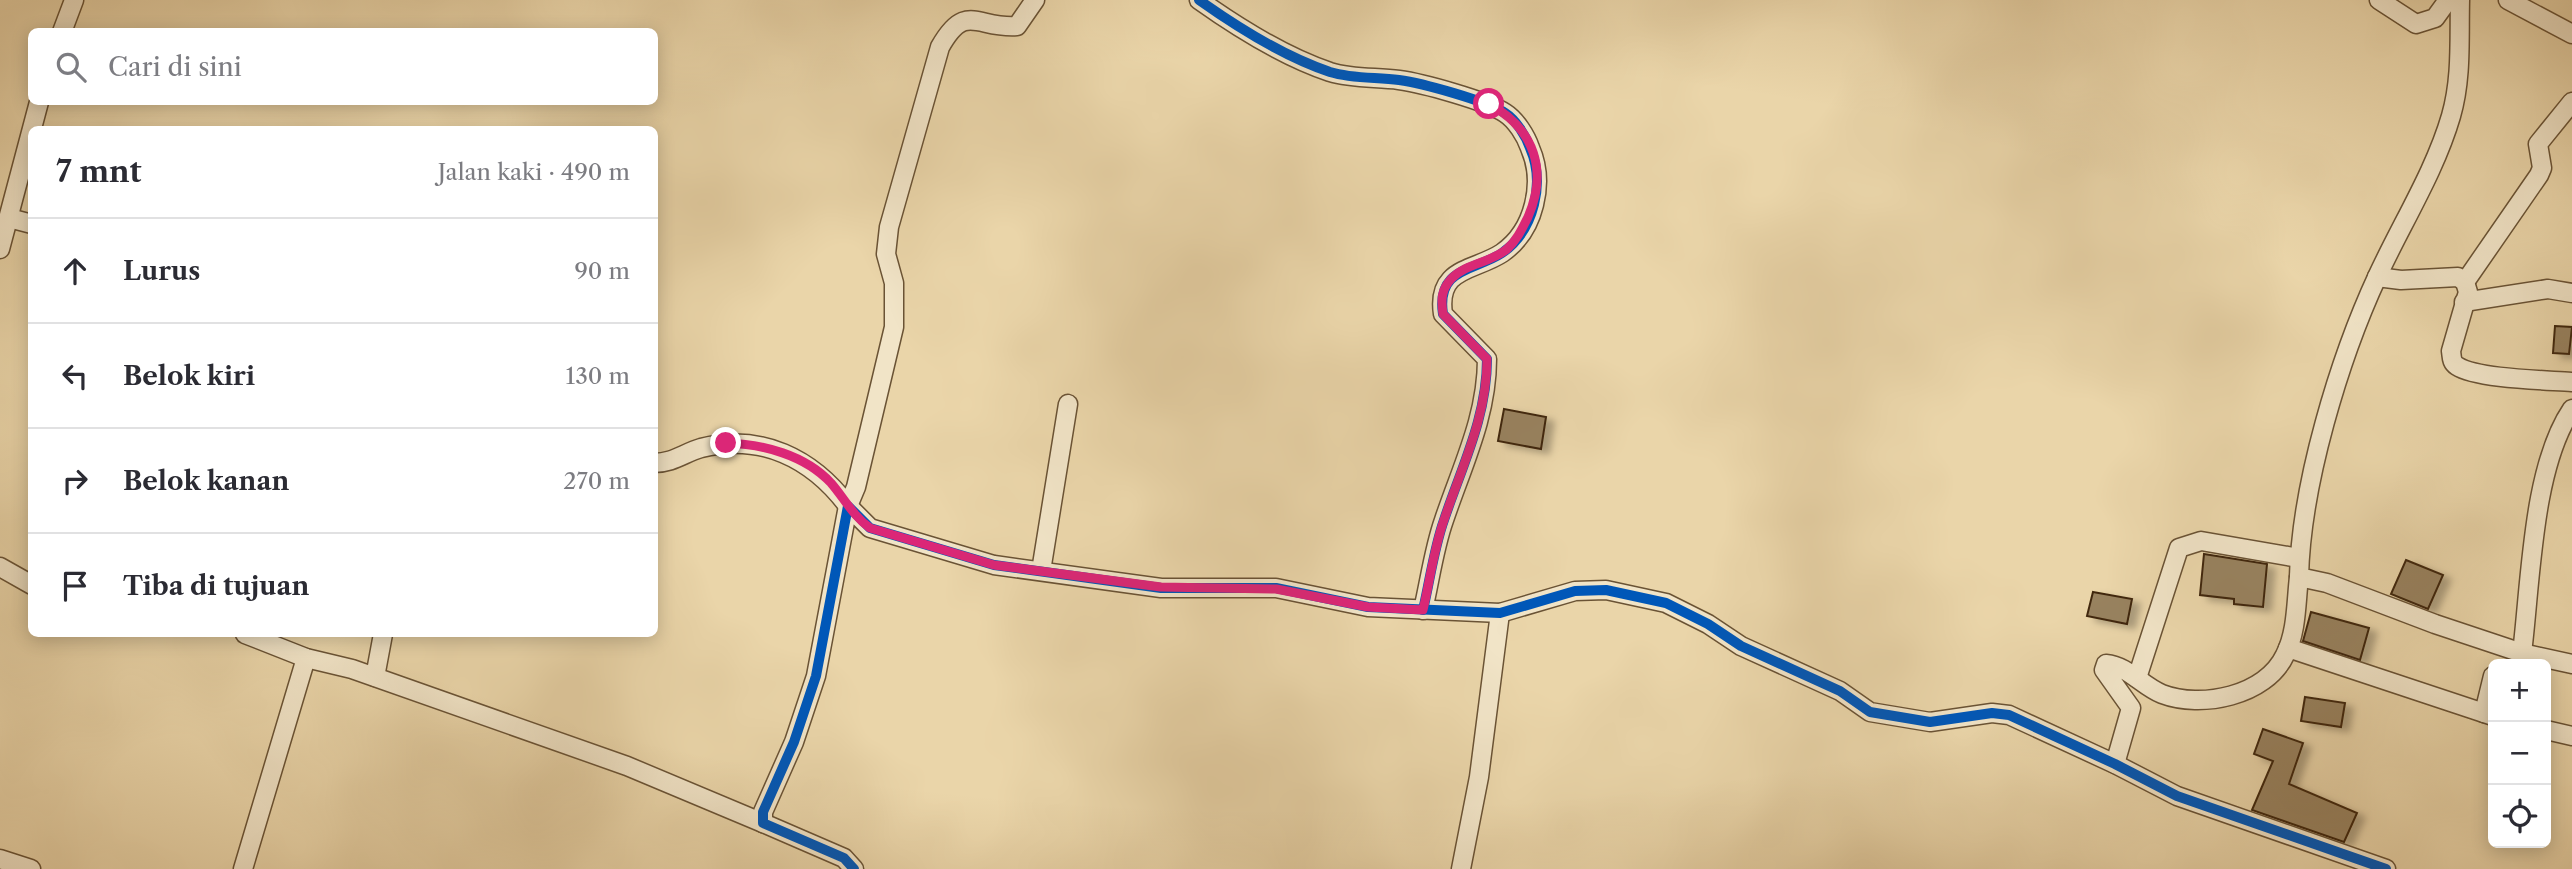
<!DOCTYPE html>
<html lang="id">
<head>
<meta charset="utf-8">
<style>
	:root { --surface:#fff; --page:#f2f2f3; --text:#2b2b33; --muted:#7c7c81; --line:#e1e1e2 }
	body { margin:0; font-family:"Libre Caslon Text",serif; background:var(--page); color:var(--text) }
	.controls { position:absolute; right:21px; bottom:21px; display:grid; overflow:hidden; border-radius:10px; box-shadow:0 4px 18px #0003 }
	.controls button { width:63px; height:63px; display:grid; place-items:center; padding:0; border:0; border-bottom:2px solid var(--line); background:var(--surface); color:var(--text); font:35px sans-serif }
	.stop { position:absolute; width:21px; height:21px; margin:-16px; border:5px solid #db2777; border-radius:50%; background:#fff }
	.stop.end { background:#db2777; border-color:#fff; box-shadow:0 2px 7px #0008 }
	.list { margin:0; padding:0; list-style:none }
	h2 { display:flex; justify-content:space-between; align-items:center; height:91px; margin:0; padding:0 28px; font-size:30px }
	h2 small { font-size:23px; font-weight:400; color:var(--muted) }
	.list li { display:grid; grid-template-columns:46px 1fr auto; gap:21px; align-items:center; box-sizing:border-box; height:105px; padding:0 28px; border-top:2px solid var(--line) }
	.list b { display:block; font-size:26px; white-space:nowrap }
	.list em { font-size:23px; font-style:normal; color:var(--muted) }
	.icon { flex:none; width:38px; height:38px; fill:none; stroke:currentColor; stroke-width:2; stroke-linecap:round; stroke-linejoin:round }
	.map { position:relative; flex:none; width:2572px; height:869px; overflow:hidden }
	.search { position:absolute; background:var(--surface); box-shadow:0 4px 18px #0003; left:28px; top:28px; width:630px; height:77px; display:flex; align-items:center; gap:18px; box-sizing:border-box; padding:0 24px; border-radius:10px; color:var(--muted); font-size:26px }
	.panel { position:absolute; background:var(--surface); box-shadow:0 4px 18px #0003; left:28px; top:126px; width:630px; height:511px; border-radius:10px }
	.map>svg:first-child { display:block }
	.building { fill:#98825f; stroke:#40280e; stroke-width:2; filter:url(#shadow) }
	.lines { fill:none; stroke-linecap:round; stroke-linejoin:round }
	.street-casing { stroke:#6a5335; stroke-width:21 }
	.street { stroke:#f1e4c7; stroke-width:18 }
	.cycleway-casing { stroke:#f1e4c7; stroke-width:15 }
	.cycleway { stroke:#0057b8; stroke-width:10 }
	.route { stroke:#db2777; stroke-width:9 }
</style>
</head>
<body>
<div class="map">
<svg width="2572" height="869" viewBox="0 0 2572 869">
	<defs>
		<filter id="shadow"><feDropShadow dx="8" dy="4.5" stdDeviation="3.5" flood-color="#0004"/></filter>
	</defs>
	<rect width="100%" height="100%" fill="#ead5a9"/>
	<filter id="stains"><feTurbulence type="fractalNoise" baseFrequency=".00286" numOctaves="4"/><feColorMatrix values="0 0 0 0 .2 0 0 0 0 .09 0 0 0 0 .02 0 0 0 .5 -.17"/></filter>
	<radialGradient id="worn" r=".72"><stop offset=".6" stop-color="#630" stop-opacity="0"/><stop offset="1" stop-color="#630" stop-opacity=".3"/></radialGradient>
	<g class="building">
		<path d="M2555,326L2572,327L2569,354L2553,353Z"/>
		<path d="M1504,409L1546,417L1541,449L1498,441Z"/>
		<path d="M2204,554L2267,564L2263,607L2234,604V599L2200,595Z"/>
		<path d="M2406,560L2443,575L2428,609L2391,594Z"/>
		<path d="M2093,592L2132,599L2127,624L2087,616Z"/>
		<path d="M2311,612L2369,628L2360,660L2303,641Z"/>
		<path d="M2305,697L2345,703L2341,727L2301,721Z"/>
		<path d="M2263,729L2303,743L2289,784L2357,813L2344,842L2252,810L2273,761L2254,754Z"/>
	</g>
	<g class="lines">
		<g class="street-casing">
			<g id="street">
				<path d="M1199,0C1237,27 1285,57 1330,72C1353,79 1376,77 1399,80C1422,83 1487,101 1505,113C1516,120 1526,136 1530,148C1545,182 1535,230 1502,253C1475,271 1436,267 1443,314L1487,359C1487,417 1462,466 1444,520C1434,548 1430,580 1423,610"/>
				<path d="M2379,0L2416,24L2435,18L2448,0"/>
				<path d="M2460,0C2459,39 2462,78 2451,116C2435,171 2402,223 2378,275C2339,359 2301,485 2299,577L2327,583L2435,624L2522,653L2572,664"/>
				<path d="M2508,0L2572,34"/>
				<path d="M62,32L74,0"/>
				<path d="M9,218L32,224"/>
				<path d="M0,249L39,102"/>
				<path d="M2377,277L2401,280L2458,277L2465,282L2468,292L2451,351C2452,357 2451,362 2457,366C2477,379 2546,380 2572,382"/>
				<path d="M2465,282L2539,175L2542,168L2538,144L2572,102"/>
				<path d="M2464,302L2548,289L2572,293"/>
				<path d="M654,463C673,463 684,453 701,448C761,433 812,458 848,506L856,487L894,327V283L886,254L889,227L940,47C966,1 977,29 1017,26L1035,0"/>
				<path d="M0,567L32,585"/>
				<path d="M1041,571L1068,404"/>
				<path d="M245,634L306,658L352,669L627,766L763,823"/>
				<path d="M2288,648L2493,716"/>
				<path d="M2522,653C2531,581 2532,468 2572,409"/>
				<path d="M375,677L383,634"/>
				<path d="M2137,678L2179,548L2201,541L2299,558"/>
				<path d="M2484,713L2493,676"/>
				<path d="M2546,730L2572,736"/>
				<path d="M2115,764L2131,708L2104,670L2106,664C2128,666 2142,686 2162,694C2201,709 2266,696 2285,655C2297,632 2296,602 2299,577"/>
				<path d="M0,859L31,869"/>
				<path d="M243,869L306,658"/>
				<path d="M854,869L844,858L763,823V812L794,742L816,676L848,506L870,528L994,565L1161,588H1276L1368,607L1500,613L1575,591L1606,590L1666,603L1708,624L1741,646L1840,691L1870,712L1930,722L1992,713L2009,715L2115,764L2177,796L2386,869"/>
				<path d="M1461,869L1479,777L1500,613"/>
			</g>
		</g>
		<use href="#street" class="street"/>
		<g class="cycleway-casing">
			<g id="cycleway">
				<path d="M1199,0C1237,27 1285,57 1330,72C1353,79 1376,77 1399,80C1422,83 1487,101 1505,113C1516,120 1526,136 1530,148C1545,182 1535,230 1502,253C1475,271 1436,267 1443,314L1487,359C1487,417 1462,466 1444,520C1434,548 1430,580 1423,610"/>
				<path d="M854,869L844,858L763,823V812L794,742L816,676L848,506L870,528L994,565L1161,588H1276L1368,607L1500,613L1575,591L1606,590L1666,603L1708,624L1741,646L1840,691L1870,712L1930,722L1992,713L2009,715L2115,764L2177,796L2386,869"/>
			</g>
		</g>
		<use href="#cycleway" class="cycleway"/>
	</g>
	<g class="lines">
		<path class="route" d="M726,443C763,444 805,455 831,483C844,498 853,516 870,528L994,565L1161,587L1276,589L1368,607L1423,610C1430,580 1434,548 1444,520C1462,466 1487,417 1487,359L1443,314C1441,300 1441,290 1451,279C1466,263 1491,263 1507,249C1517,240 1522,229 1528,217C1548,171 1535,129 1489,104"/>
	</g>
	<rect width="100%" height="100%" filter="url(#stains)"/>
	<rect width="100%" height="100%" fill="url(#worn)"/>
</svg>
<div class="controls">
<button>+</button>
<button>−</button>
<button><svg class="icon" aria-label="locate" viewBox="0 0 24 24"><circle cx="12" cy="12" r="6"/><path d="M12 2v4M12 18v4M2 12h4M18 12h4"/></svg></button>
</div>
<div class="stop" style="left:1489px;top:104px"></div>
<div class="stop end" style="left:726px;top:443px"></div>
<div class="search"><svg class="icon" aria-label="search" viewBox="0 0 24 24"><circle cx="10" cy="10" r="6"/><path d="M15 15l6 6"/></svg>Cari di sini</div>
<section class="panel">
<h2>7 mnt<small>Jalan kaki · 490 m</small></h2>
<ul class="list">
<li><svg class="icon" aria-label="ahead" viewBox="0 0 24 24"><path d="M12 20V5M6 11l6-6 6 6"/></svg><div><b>Lurus</b></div><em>90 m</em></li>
<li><svg class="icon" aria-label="left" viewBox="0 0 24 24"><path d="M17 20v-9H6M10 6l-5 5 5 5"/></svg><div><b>Belok kiri</b></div><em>130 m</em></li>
<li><svg class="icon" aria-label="right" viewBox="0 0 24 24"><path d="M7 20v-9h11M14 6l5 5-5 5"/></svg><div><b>Belok kanan</b></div><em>270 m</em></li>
<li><svg class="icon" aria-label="arrive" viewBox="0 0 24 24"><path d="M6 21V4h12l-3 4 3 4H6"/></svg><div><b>Tiba di tujuan</b></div></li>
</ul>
</section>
</div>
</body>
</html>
